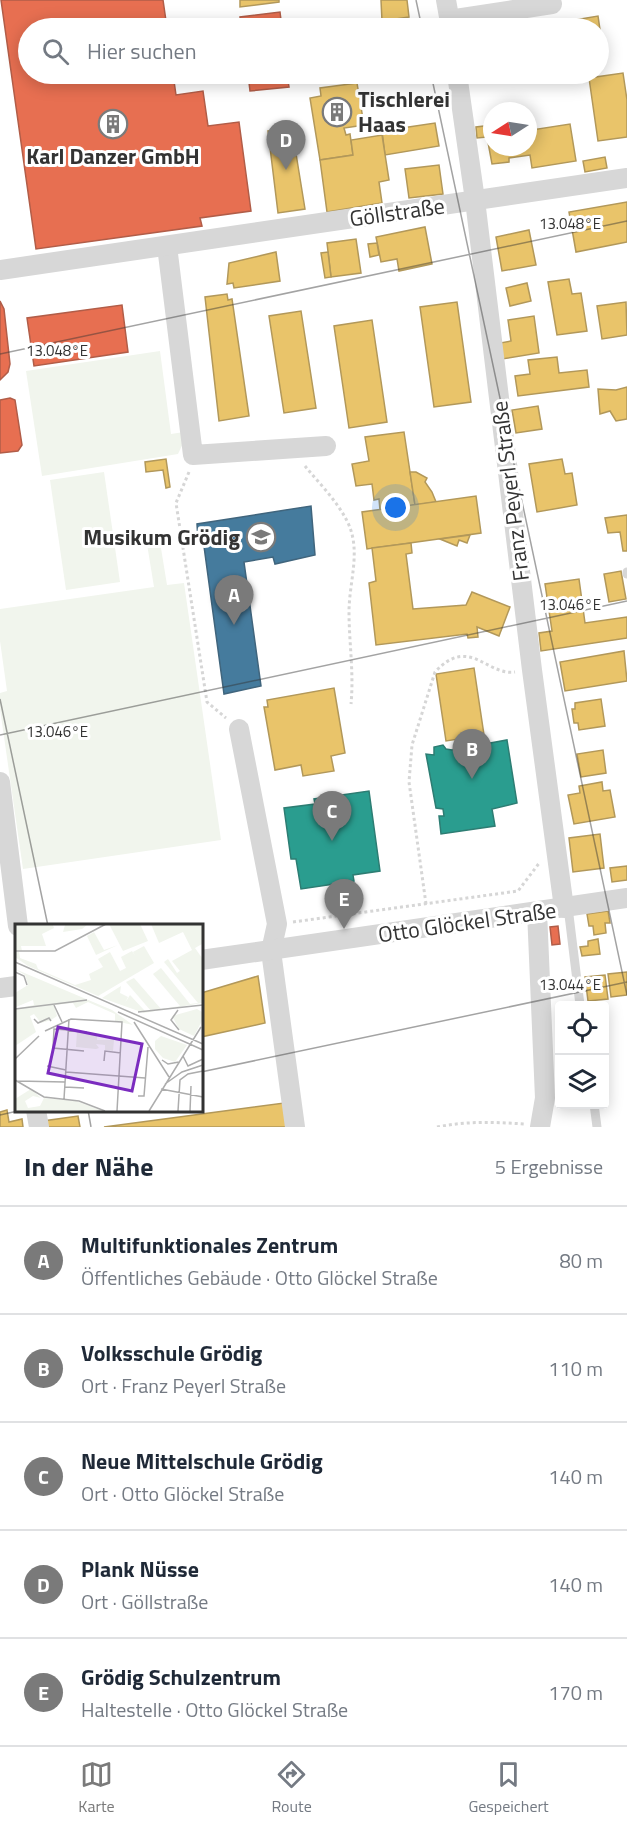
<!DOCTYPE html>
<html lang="de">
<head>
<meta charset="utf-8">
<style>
	:root { --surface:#fff; --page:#f6f6f7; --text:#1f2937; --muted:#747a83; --line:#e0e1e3; --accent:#7a7a7a }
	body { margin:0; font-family:"Titillium Web",sans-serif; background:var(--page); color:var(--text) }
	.controls { position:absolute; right:18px; bottom:18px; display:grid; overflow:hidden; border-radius:6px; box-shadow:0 3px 15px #0003 }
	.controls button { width:54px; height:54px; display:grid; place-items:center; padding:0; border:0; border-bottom:2px solid var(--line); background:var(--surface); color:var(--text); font:30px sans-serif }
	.compass { position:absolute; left:483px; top:102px; width:54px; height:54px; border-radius:50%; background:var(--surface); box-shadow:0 3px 15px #0003; rotate:258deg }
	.you { position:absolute; left:396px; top:508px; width:21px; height:21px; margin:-15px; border:4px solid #fff; border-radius:50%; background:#1a73e8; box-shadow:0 0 0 9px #1a73e833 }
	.badge { display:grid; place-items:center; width:39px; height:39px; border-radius:50%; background:var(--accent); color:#fff; font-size:20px; font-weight:700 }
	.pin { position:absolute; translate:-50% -50px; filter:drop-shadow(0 2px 3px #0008) }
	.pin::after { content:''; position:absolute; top:32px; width:21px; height:18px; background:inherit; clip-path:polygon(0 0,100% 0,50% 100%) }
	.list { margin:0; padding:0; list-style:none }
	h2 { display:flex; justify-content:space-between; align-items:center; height:78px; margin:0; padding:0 24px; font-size:26px }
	h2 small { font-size:20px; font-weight:400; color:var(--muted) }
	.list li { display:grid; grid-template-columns:39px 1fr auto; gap:18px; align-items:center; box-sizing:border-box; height:108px; padding:0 24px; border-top:2px solid var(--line) }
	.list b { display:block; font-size:22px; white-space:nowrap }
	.list p { margin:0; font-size:20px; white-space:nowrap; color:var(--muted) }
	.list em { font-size:20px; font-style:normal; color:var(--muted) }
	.icon { flex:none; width:33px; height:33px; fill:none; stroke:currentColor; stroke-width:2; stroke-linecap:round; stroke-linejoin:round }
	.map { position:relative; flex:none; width:627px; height:1127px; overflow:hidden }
	.search { position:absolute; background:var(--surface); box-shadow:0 3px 15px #0003; left:18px; right:18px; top:18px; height:66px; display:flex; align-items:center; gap:15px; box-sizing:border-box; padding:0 21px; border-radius:33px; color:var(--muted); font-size:22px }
	.sheet { height:618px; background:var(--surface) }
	nav { display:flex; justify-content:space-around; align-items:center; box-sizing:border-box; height:84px; border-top:2px solid var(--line); background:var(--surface); font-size:16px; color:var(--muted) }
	nav a { display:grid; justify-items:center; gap:3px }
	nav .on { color:var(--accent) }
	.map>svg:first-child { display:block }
	.green { fill:#f1f5ed }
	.homes { fill:#e9c46a; stroke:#b2985a; stroke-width:1.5 }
	.shops { fill:#e76f51; stroke:#b15d48; stroke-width:1.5 }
	.schools { fill:#2a9d8f; stroke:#2d7d73; stroke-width:1.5 }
	.public { fill:#457b9d; stroke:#40657d; stroke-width:1.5 }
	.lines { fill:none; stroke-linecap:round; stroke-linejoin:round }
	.path { stroke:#d6d6d6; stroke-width:3; stroke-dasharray:3 3; stroke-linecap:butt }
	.service { stroke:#d7d7d7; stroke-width:9 }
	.minor { stroke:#d7d7d7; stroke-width:20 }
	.ticks { fill:none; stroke:#333; stroke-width:1.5; stroke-opacity:0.45 }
	.labels { text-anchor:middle; stroke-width:6; stroke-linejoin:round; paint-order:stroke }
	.poi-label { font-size:22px; font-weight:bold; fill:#333; stroke:#fff; text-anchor:start }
	.street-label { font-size:22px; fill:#333; stroke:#fff }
	.inset-road { fill:none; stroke:#adadad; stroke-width:1.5 }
	.view { fill:#7b2cbf; fill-opacity:0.15; stroke:#7b2cbf; stroke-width:3 }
	.inset-edge { fill:none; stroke:#333; stroke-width:3 }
	.ticks-label { font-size:15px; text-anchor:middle; fill:#333; stroke:#fff; stroke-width:6; stroke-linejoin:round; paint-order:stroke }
</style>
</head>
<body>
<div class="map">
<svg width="627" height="1127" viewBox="0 0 627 1127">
	<rect width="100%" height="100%" fill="#fff"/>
	<g class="green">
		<path d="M160,351L171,434L184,432L185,439L178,454L42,476L26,371Z"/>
		<path d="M104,472L120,582L66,590L50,480Z"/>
		<path d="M160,542L167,585L184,583L221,840L23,869L0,709V693L7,691L0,641V609L154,587L147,544Z"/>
	</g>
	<g class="homes">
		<path d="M240,0H279V2L240,7Z"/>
		<path d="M381,0H407L409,17L382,21Z"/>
		<path d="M598,16L603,50L598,51V28H539V26Z"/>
		<path d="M623,73L627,100V137L598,141L589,78Z"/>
		<path d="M387,74H421V76L389,82Z"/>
		<path d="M357,83L364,125L344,128L346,135L350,134L353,155L320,160L310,98L321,96L320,88Z"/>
		<path d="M528,119H530L532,130L570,124L576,161L532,168L530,155L509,158V162L492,164L487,137L477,138L476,127L492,125V147H528Z"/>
		<path d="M435,123L439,146L385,155L382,131Z"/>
		<path d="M292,129L305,209L278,213L268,131Z"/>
		<path d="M382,135L389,180L379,182L382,203L327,212L320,160L353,155L351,140Z"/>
		<path d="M605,157L607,168L585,172L583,161Z"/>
		<path d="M439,165L443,194L409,198L405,169Z"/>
		<path d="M627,202V242L576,252L569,212Z"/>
		<path d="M425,227L432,264L399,271L397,259L381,262L376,237Z"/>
		<path d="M529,230L536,265L502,271L496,237Z"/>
		<path d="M356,239L361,273L331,277L327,243Z"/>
		<path d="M377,243L379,255L370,257L368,244Z"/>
		<path d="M276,252L280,281L234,288L233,283L227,284L229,263Z"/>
		<path d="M328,252L331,277L325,278L321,253Z"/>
		<path d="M569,279L572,294L581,293L587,331L557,335L548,282Z"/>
		<path d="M527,283L531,301L510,306L506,288Z"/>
		<path d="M227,294L228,300L232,299L249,416L219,421L205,297Z"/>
		<path d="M457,302L471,402L434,407L420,307Z"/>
		<path d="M626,302L627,335L602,339L597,306Z"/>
		<path d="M301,311L316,408L284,413L269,316Z"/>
		<path d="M534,316L539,353L502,359L500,343L511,341L508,320Z"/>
		<path d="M372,320L387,422L349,428L334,326Z"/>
		<path d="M557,357L559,373L587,370L589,387L518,396L515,376L530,374L528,360Z"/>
		<path d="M627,387V419L616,421L610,411L600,414L598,389L616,390Z"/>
		<path d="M538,406L542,429L516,433L512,410Z"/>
		<path d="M404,432L415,505L380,510L379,499L374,500L372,484L356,486L352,464L369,461L365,437Z"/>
		<path d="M166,459L170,487L166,488L163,470L146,472L145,462Z"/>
		<path d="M562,459L565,474L572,473L577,505L537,512L529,464Z"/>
		<path d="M410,472H416L427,478L425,482L432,492L436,502L415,505Z"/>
		<path d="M476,496L481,533L367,549L362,512Z"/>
		<path d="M627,515V551H623L620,532L608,533L605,518Z"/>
		<path d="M470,535L467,543L459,540L457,546L440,539Z"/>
		<path d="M411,543L412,553L406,554L413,609L466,605L472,592L510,607L499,636L477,627L478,637L468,638L467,634L376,645L369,583L376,581L372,548Z"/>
		<path d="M621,571L626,599L609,602L604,574Z"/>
		<path d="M579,579L585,623L627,617V638L541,651L539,633L552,631L545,584Z"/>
		<path d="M624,651L627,681L565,691L560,662Z"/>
		<path d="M474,668L484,735L446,741L436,674Z"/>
		<path d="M334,688L345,753L331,756L334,771L303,776L301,765L275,770L264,707H268L267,700Z"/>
		<path d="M601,699L605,726L579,730L578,723H574L572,709H575V703Z"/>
		<path d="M603,750L606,773L581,777L577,754Z"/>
		<path d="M602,782L603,791L610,790L615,817L574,824L568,795L580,793L579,786Z"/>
		<path d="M600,834L604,868L573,872L569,838Z"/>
		<path d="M627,866V880L612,882L610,868Z"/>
		<path d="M608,911L610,923H605L606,933L594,935L593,926H589L587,914Z"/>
		<path d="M598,939L600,954L582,956L580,947L588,946V941Z"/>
		<path d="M627,972V995L611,997L608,974Z"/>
		<path d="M605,975L608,999L588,1001L585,977Z"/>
		<path d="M258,976L265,1023L201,1037V993Z"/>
		<path d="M284,1103L287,1127H104Z"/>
		<path d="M7,1110L9,1122L22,1119L23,1127H0V1112Z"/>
		<path d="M78,1116L80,1127H44L43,1121Z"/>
	</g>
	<g class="shops">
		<path d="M1,0H163L167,28H28V74H173L176,95L203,91L208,126L239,122L251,211L200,218L202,226L36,249Z"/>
		<path d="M280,12L282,28H241L240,17Z"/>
		<path d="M248,74H287L289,87L250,91Z"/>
		<path d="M0,301L4,309L10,364L8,372L0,380Z"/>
		<path d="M122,305L128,352L34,366L27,318Z"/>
		<path d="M10,398L15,400L22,445L18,451L0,453V400Z"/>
		<path d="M558,926L560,944L552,945L550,927Z"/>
	</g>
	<g class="schools">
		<path d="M507,740L517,803L492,809L495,826L441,834L439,816H444L443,809L436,808L426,754L434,755V747L443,745L446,749L452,750Z"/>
		<path d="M369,791L380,871L353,875L354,881L301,889L296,859H291L284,808L315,804L314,799Z"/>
	</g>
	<path class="public" d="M311,506L315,555L275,564L273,557L244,562L261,686L224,694L203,539L198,540L197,524Z"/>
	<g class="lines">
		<g class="path">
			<path d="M305,466C319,483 337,501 347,521C362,550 349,581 349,612C349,642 354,673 351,704"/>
			<path d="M189,472L176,503L207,702L226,718"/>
			<path d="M426,904L409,782L412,745L435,672C469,635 487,676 515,672"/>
			<path d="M293,922L518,891L540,862"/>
			<path d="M437,1127C466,1121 495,1122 524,1124"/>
		</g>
		<g class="service">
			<path d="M627,572V574"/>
			<path d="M568,907L580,1005"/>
			<path d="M594,1104L597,1127"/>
		</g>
		<g class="minor">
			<path d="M446,0L451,28"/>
			<path d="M449,20L552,4"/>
			<path d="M457,74L475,200L532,670L564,908"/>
			<path d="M167,246L193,455L326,446"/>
			<path d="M0,270L627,178"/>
			<path d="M239,729L277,924L271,951L295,1127"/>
			<path d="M0,782L18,926"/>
			<path d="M537,911L545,1098L540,1127"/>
			<path d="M201,960L627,898"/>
			<path d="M0,988L16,986"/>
			<path d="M36,1110L39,1127"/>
		</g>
	</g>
	<path class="ticks" d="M416,0L422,28M431,74L627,995M0,354L627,221M0,699L48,926M0,735L627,601M201,1072L627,982M88,1110L91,1127M0,1115L22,1110"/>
	<defs>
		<g id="building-ring" transform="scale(1.5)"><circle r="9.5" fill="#fff" stroke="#7a7a7a" stroke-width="1.5"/><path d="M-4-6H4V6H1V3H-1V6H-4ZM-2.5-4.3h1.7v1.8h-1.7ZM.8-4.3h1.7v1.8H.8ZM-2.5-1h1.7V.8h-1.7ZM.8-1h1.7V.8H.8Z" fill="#7a7a7a"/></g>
		<g id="school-ring" transform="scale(1.5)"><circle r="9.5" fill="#fff" stroke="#7a7a7a" stroke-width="1.5"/><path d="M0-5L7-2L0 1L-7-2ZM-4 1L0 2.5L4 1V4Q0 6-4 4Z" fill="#7a7a7a"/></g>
	</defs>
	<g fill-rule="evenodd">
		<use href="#building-ring" x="337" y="112"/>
		<use href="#building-ring" x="113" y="124"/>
		<use href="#school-ring" x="261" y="537"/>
	</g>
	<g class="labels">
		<g class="poi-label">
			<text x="358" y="107">Tischlerei<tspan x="358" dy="25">Haas</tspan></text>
			<text x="113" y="164" text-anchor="middle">Karl Danzer GmbH</text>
			<text x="240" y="545" text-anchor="end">Musikum Grödig</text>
		</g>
		<g class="street-label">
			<text transform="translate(397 212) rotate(-8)" y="8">Göllstraße</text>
			<text transform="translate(510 491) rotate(-97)" y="8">Franz Peyerl Straße</text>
			<text transform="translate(467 922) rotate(-8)" y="8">Otto Glöckel Straße</text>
		</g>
	</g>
	<g transform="translate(15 924)">
		<rect width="188" height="188" fill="#fff"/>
		<path d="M0,0L38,1L73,0L67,5L48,8L50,1H38L39,4L27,10L31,22H6L7,27L0,26ZM94,0H125L133,17L108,27ZM136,0H187V20L180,24L187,34V79L129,89L87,74L106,62L105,69L113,73L110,79L115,71L130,87H136L111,58L119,54L146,85L165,82L138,50L146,44L175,80L183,79L149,38L153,35L162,49L165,47L157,37L177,26L168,8L144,19ZM92,1L79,8L89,26L103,21L81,31L72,12ZM129,22L139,39L83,72L13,42L0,33V28H4L5,34L21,40L23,45L60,61L76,56L74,50L88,43L83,35L95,28L105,47L111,44L106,33L117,27L120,32L118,28ZM0,45L97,86L118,101L100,97V90L73,78L61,84L58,79L39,81L42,92L36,96L26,99L19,90L15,92L21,108L0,122V85L19,81L18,76L1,83L0,69L13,61L10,51ZM182,85L187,88V97L179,112L164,105L157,92ZM62,108L82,110V116H99L98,127L90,126V121L81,120L84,124L81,125L61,123ZM146,112L172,121L160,138L148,134L140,125V117ZM16,165L26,174L18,172L10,177L13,184L25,182L29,174L61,177L88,187H0V175Z" fill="#f1f5ed"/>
		<path class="inset-road" d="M0,27H40L91,0M0,38L188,120M0,48L9,52L12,61M39,81L47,98M0,85L72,76M163,86L156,96L164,106M103,88L188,126M123,88L188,81M19,95L23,99L34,94L36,97M119,98L154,153M54,106L39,105L38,124L69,127M30,107L56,95L107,98L102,187M53,107L72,108M168,132L173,142L188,135M0,135L24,112M147,136L153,140L164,138M89,137L90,127L106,129M32,142L51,146M51,148L130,154M0,156L29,173L64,177L90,187M2,157L50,158M150,160L167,148L188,141M50,163L69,164M146,165L188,173M123,172H129L133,123M49,175L54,95M134,187L186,103M163,187L165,156L173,150L188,147M175,187L176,162"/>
		<path class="view" d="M43,103L127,120L117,167L33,149Z"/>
		<rect width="188" height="188" class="inset-edge"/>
	</g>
	<g class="ticks-label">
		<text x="570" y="229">13.048°E</text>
		<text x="57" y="356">13.048°E</text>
		<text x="570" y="610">13.046°E</text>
		<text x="57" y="737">13.046°E</text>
		<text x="570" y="990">13.044°E</text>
	</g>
</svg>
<div class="controls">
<button><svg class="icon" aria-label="locate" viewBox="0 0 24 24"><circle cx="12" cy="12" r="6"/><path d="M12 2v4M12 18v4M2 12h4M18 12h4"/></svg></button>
<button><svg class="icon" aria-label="layers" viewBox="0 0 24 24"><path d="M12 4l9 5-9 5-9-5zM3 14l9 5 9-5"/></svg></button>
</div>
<svg class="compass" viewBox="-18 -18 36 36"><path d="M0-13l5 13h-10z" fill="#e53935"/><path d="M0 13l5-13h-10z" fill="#747a83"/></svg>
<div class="you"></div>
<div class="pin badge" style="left:234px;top:625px">A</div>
<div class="pin badge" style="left:472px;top:779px">B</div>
<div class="pin badge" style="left:332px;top:841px">C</div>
<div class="pin badge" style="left:286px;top:170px">D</div>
<div class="pin badge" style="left:344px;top:929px">E</div>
<div class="search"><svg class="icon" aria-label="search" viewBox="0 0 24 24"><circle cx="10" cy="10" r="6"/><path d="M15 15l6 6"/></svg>Hier suchen</div>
</div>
<section class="sheet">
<h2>In der Nähe<small>5 Ergebnisse</small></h2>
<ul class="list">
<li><span class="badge">A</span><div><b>Multifunktionales Zentrum</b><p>Öffentliches Gebäude · Otto Glöckel Straße</p></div><em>80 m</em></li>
<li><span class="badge">B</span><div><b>Volksschule Grödig</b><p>Ort · Franz Peyerl Straße</p></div><em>110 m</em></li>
<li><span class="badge">C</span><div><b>Neue Mittelschule Grödig</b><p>Ort · Otto Glöckel Straße</p></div><em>140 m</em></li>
<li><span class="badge">D</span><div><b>Plank Nüsse</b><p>Ort · Göllstraße</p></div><em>140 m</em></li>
<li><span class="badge">E</span><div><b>Grödig Schulzentrum</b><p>Haltestelle · Otto Glöckel Straße</p></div><em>170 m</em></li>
</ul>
</section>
<nav>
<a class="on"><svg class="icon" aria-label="map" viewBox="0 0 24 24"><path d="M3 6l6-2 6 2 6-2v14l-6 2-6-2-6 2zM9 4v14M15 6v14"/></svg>Karte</a>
<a><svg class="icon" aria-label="directions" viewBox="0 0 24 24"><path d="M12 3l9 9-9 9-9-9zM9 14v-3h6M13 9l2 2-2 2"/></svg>Route</a>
<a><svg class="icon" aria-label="saved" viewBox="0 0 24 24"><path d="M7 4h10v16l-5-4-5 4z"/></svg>Gespeichert</a>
</nav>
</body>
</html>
